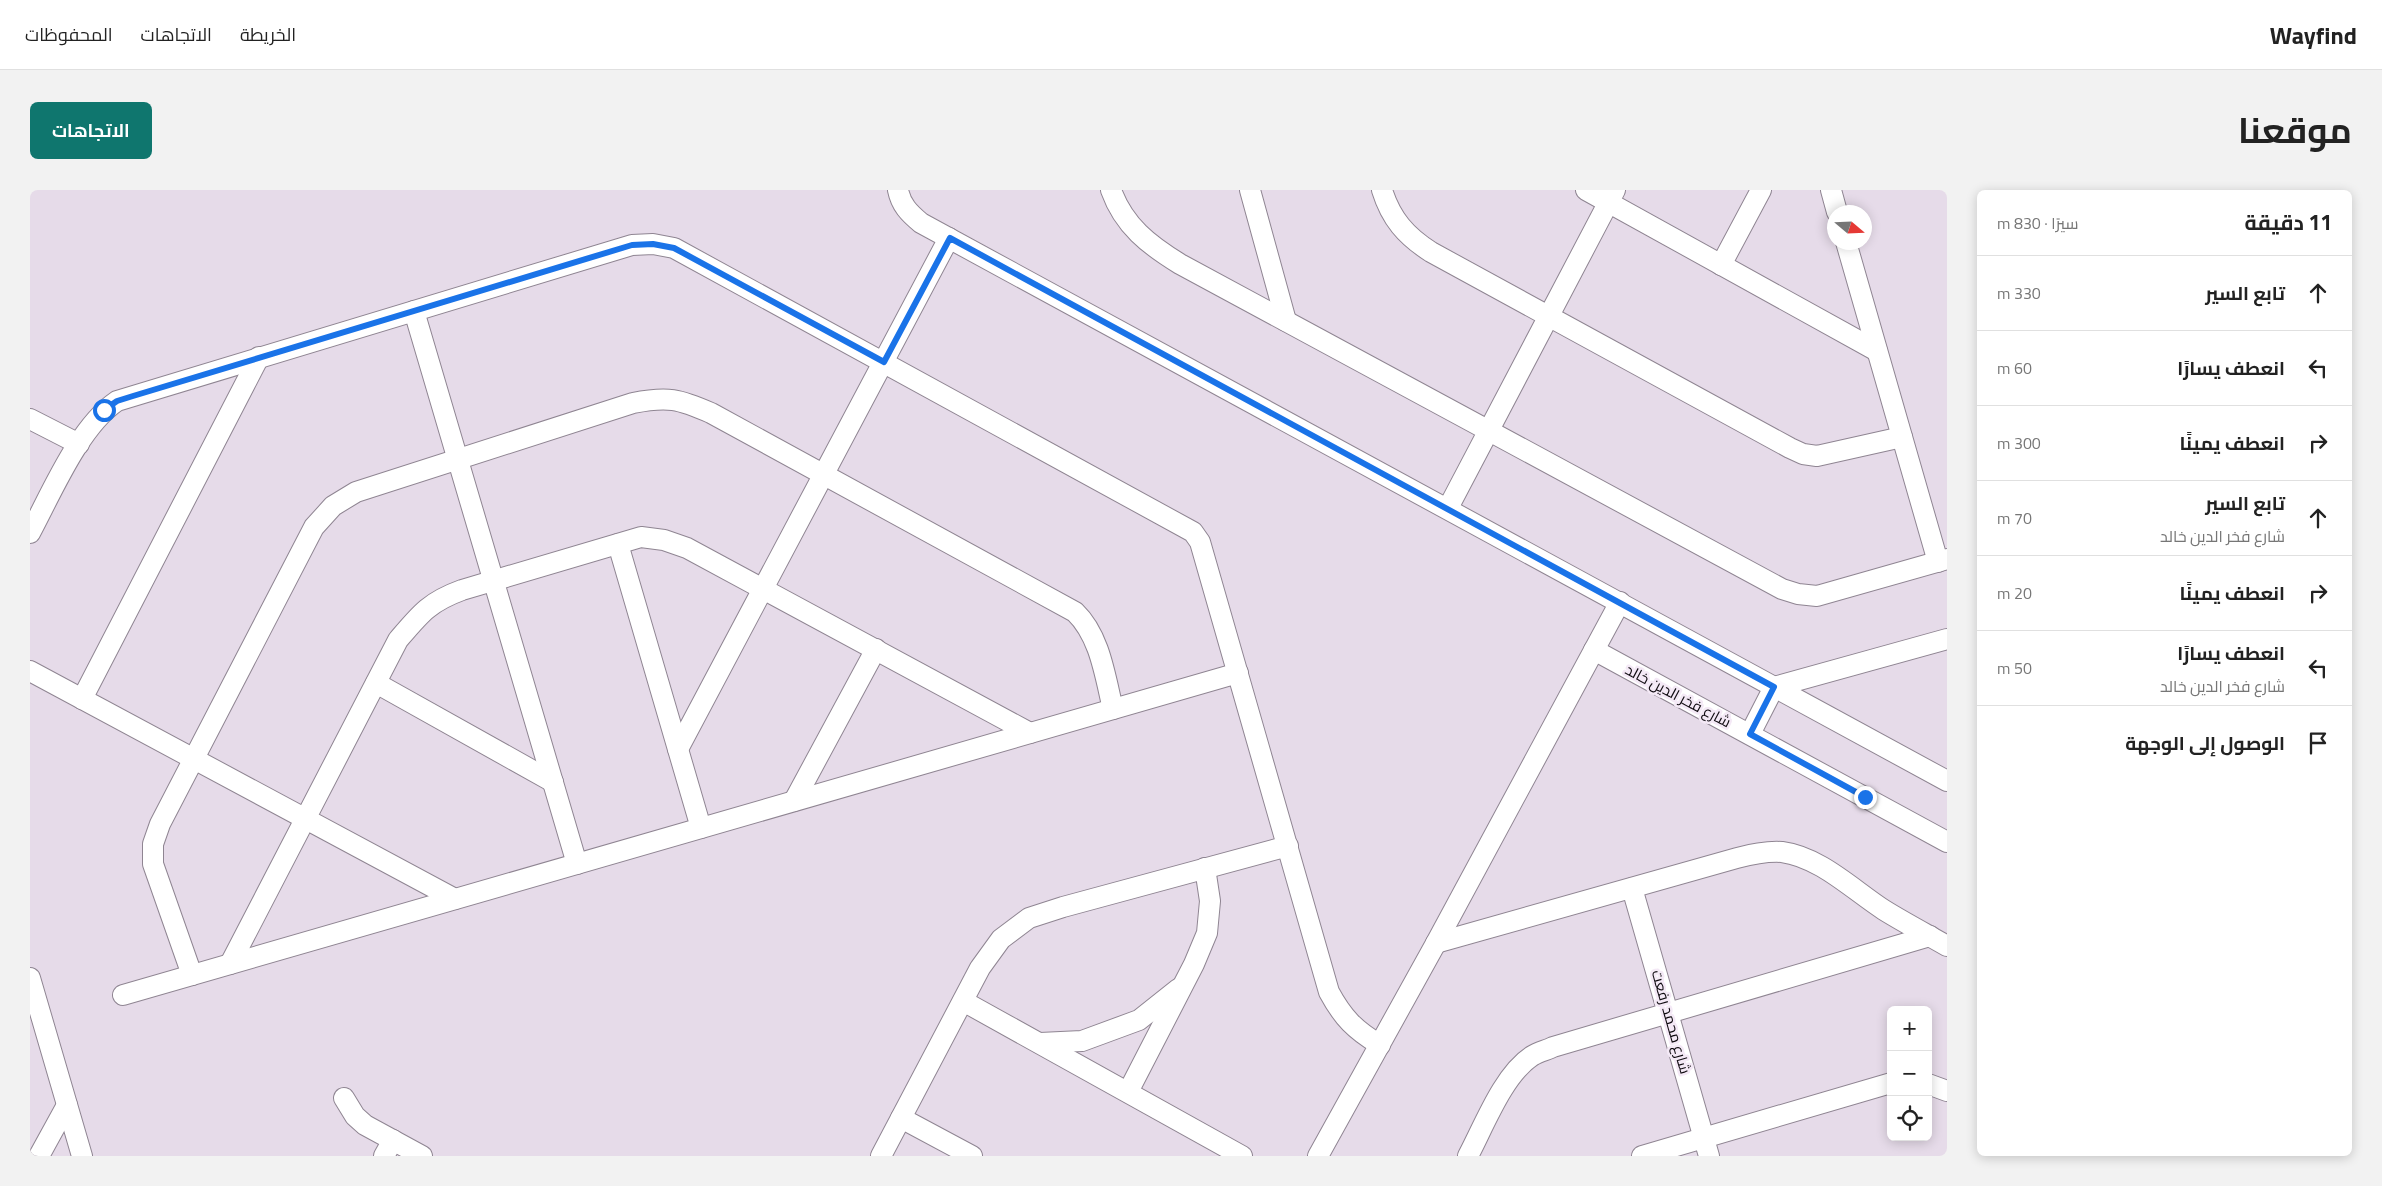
<!DOCTYPE html>
<html lang="ar">
<head>
<meta charset="utf-8">
<style>
	:root { --surface:#fff; --page:#f2f2f2; --text:#222; --muted:#767676; --line:#e0e0e0; --accent:#0f766e }
	body { margin:0; font-family:"Titillium Web",Cairo,sans-serif; background:var(--page); color:var(--text); direction:rtl }
	.controls { position:absolute; right:15px; bottom:15px; display:grid; overflow:hidden; border-radius:8px; box-shadow:0 2px 12px #0003 }
	.controls button { width:45px; height:45px; display:grid; place-items:center; padding:0; border:0; border-bottom:1px solid var(--line); background:var(--surface); color:var(--text); font:25px sans-serif }
	.compass { position:absolute; left:1797px; top:15px; width:45px; height:45px; border-radius:50%; background:var(--surface); box-shadow:0 2px 12px #0003; rotate:109deg }
	.stop { position:absolute; width:15px; height:15px; margin:-11px; border:4px solid #1a73e8; border-radius:50%; background:#fff }
	.stop.end { background:#1a73e8; border-color:#fff; box-shadow:0 1px 5px #0008 }
	.list { margin:0; padding:0; list-style:none }
	h2 { display:flex; justify-content:space-between; align-items:center; height:65px; margin:0; padding:0 20px; font-size:21px }
	h2 small { font-size:16px; font-weight:400; color:var(--muted) }
	.list li { display:grid; grid-template-columns:32px 1fr auto; gap:15px; align-items:center; box-sizing:border-box; height:75px; padding:0 20px; border-top:1px solid var(--line) }
	.list b { display:block; font-size:19px; white-space:nowrap }
	.list p { margin:0; font-size:16px; white-space:nowrap; color:var(--muted) }
	.list em { font-size:16px; font-style:normal; color:var(--muted) }
	.icon { flex:none; width:28px; height:28px; fill:none; stroke:currentColor; stroke-width:2; stroke-linecap:round; stroke-linejoin:round }
	.map { position:relative; flex:none; width:1917px; height:966px; overflow:hidden; direction:ltr; border-radius:8px }
	header { display:flex; align-items:center; gap:30px; box-sizing:border-box; height:70px; padding:0 25px; background:var(--surface); border-bottom:1px solid var(--line) }
	header strong { font-size:24px }
	nav { display:flex; gap:28px; margin-inline-start:auto; font-size:18px }
	.intro { display:flex; align-items:center; justify-content:space-between; box-sizing:border-box; height:120px; padding:0 30px }
	h1 { margin:0; font-size:35px }
	.button { padding:12px 22px; border-radius:8px; background:var(--accent); color:#fff; font-size:18px; font-weight:700 }
	main { display:flex; gap:30px; padding:0 30px }
	aside { flex:1; background:var(--surface); border-radius:8px; box-shadow:0 2px 12px #0003 }
	.map>svg:first-child { display:block }
	.lines { fill:none; stroke-linecap:round; stroke-linejoin:round }
	.street-casing { stroke:#8f8592; stroke-width:22 }
	.street { stroke:#fff; stroke-width:20 }
	.route { stroke:#1a73e8; stroke-width:6 }
	.labels { text-anchor:middle; stroke-width:5; stroke-linejoin:round; paint-order:stroke }
	.street-label { font-size:15px; fill:#0e0a0f; stroke:#f4e9f6 }
</style>
</head>
<body>
<header>
<strong>Wayfind</strong>
<nav><a>الخريطة</a><a>الاتجاهات</a><a>المحفوظات</a></nav>
</header>
<div class="intro"><h1>موقعنا</h1><a class="button">الاتجاهات</a></div>
<main>
<aside>
<h2>11 دقيقة<small>سيرًا · 830 m</small></h2>
<ul class="list">
<li><svg class="icon" aria-label="ahead" viewBox="0 0 24 24"><path d="M12 20V5M6 11l6-6 6 6"/></svg><div><b>تابع السير</b></div><em>330 m</em></li>
<li><svg class="icon" aria-label="left" viewBox="0 0 24 24"><path d="M17 20v-9H6M10 6l-5 5 5 5"/></svg><div><b>انعطف يسارًا</b></div><em>60 m</em></li>
<li><svg class="icon" aria-label="right" viewBox="0 0 24 24"><path d="M7 20v-9h11M14 6l5 5-5 5"/></svg><div><b>انعطف يمينًا</b></div><em>300 m</em></li>
<li><svg class="icon" aria-label="ahead" viewBox="0 0 24 24"><path d="M12 20V5M6 11l6-6 6 6"/></svg><div><b>تابع السير</b><p>شارع فخر الدين خالد</p></div><em>70 m</em></li>
<li><svg class="icon" aria-label="right" viewBox="0 0 24 24"><path d="M7 20v-9h11M14 6l5 5-5 5"/></svg><div><b>انعطف يمينًا</b></div><em>20 m</em></li>
<li><svg class="icon" aria-label="left" viewBox="0 0 24 24"><path d="M17 20v-9H6M10 6l-5 5 5 5"/></svg><div><b>انعطف يسارًا</b><p>شارع فخر الدين خالد</p></div><em>50 m</em></li>
<li><svg class="icon" aria-label="arrive" viewBox="0 0 24 24"><path d="M6 21V4h12l-3 4 3 4H6"/></svg><div><b>الوصول إلى الوجهة</b></div></li>
</ul>
</aside>
<div class="map">
<svg width="1917" height="966" viewBox="0 0 1917 966">
	<rect width="100%" height="100%" fill="#e6dbe9"/>
	<g class="lines">
		<g class="street-casing">
			<g id="street">
				<path d="M868,0C871,15 879,23 891,33L1917,591"/>
				<path d="M1081,0C1094,36 1119,55 1150,74L1752,399L1768,404L1787,406L1917,369"/>
				<path d="M1220,0L1256,131"/>
				<path d="M1352,0C1361,29 1376,46 1401,62L1760,258L1773,264L1787,266L1872,247"/>
				<path d="M1556,0L1847,161"/>
				<path d="M1801,0L1807,22"/>
				<path d="M1816,52L1908,372"/>
				<path d="M1691,75L1731,0"/>
				<path d="M384,121L547,674"/>
				<path d="M0,229L49,254"/>
				<path d="M1418,318L1585,0"/>
				<path d="M0,343C22,302 49,237 87,211L602,55L623,54L644,58L1163,342L1170,352L1299,802C1313,828 1325,840 1350,855"/>
				<path d="M588,354L671,638"/>
				<path d="M1564,460L1917,652"/>
				<path d="M0,481L425,709"/>
				<path d="M346,493L523,592"/>
				<path d="M52,509L229,167"/>
				<path d="M1720,544L1744,497L1917,449"/>
				<path d="M648,559L919,48"/>
				<path d="M764,611L846,459"/>
				<path d="M1602,698L1679,966"/>
				<path d="M1406,753L1707,668C1722,664 1736,661 1752,662C1790,667 1823,700 1854,720C1875,733 1896,744 1917,756"/>
				<path d="M200,774L368,450C390,424 399,412 432,400L611,347L634,350L657,358L1000,543"/>
				<path d="M162,785L123,674V654L130,634L284,337L303,316L326,302L603,213C638,206 649,209 681,223L1045,422C1070,446 1075,486 1083,519"/>
				<path d="M0,788L52,966"/>
				<path d="M93,805L1208,483"/>
				<path d="M933,811L1212,966"/>
				<path d="M1010,853L1052,851L1109,830L1148,799"/>
				<path d="M1898,894L1917,901"/>
				<path d="M1098,902L1164,774L1177,743L1180,711L1175,678"/>
				<path d="M314,908L325,926L335,935L392,966"/>
				<path d="M871,928L942,966"/>
				<path d="M9,966L37,915"/>
				<path d="M354,966L363,950"/>
				<path d="M851,966L950,778L971,749L999,728L1033,717L1258,656"/>
				<path d="M1288,966L1406,753L1590,412"/>
				<path d="M1438,966C1454,936 1473,885 1502,866C1508,862 1517,860 1523,857L1900,746"/>
				<path d="M1612,966L1861,893"/>
			</g>
		</g>
		<use href="#street" class="street"/>
	</g>
	<g class="lines">
		<path class="route" d="M74,220L87,211L103,206L602,55L623,54L644,58L854,172L920,48L1744,497L1720,544L1835,607"/>
	</g>
	<g class="labels">
		<g class="street-label">
			<text transform="translate(1648 506) rotate(28)" y="5">شارع فخر الدين خالد</text>
			<text transform="translate(1641 832) rotate(74)" y="5">شارع محمد رفعت</text>
		</g>
	</g>
</svg>
<div class="controls">
<button>+</button>
<button>−</button>
<button><svg class="icon" aria-label="locate" viewBox="0 0 24 24"><circle cx="12" cy="12" r="6"/><path d="M12 2v4M12 18v4M2 12h4M18 12h4"/></svg></button>
</div>
<svg class="compass" viewBox="-18 -18 36 36"><path d="M0-13l5 13h-10z" fill="#e53935"/><path d="M0 13l5-13h-10z" fill="#767676"/></svg>
<div class="stop" style="left:74px;top:220px"></div>
<div class="stop end" style="left:1835px;top:607px"></div>
</div>
</main>
</body>
</html>
